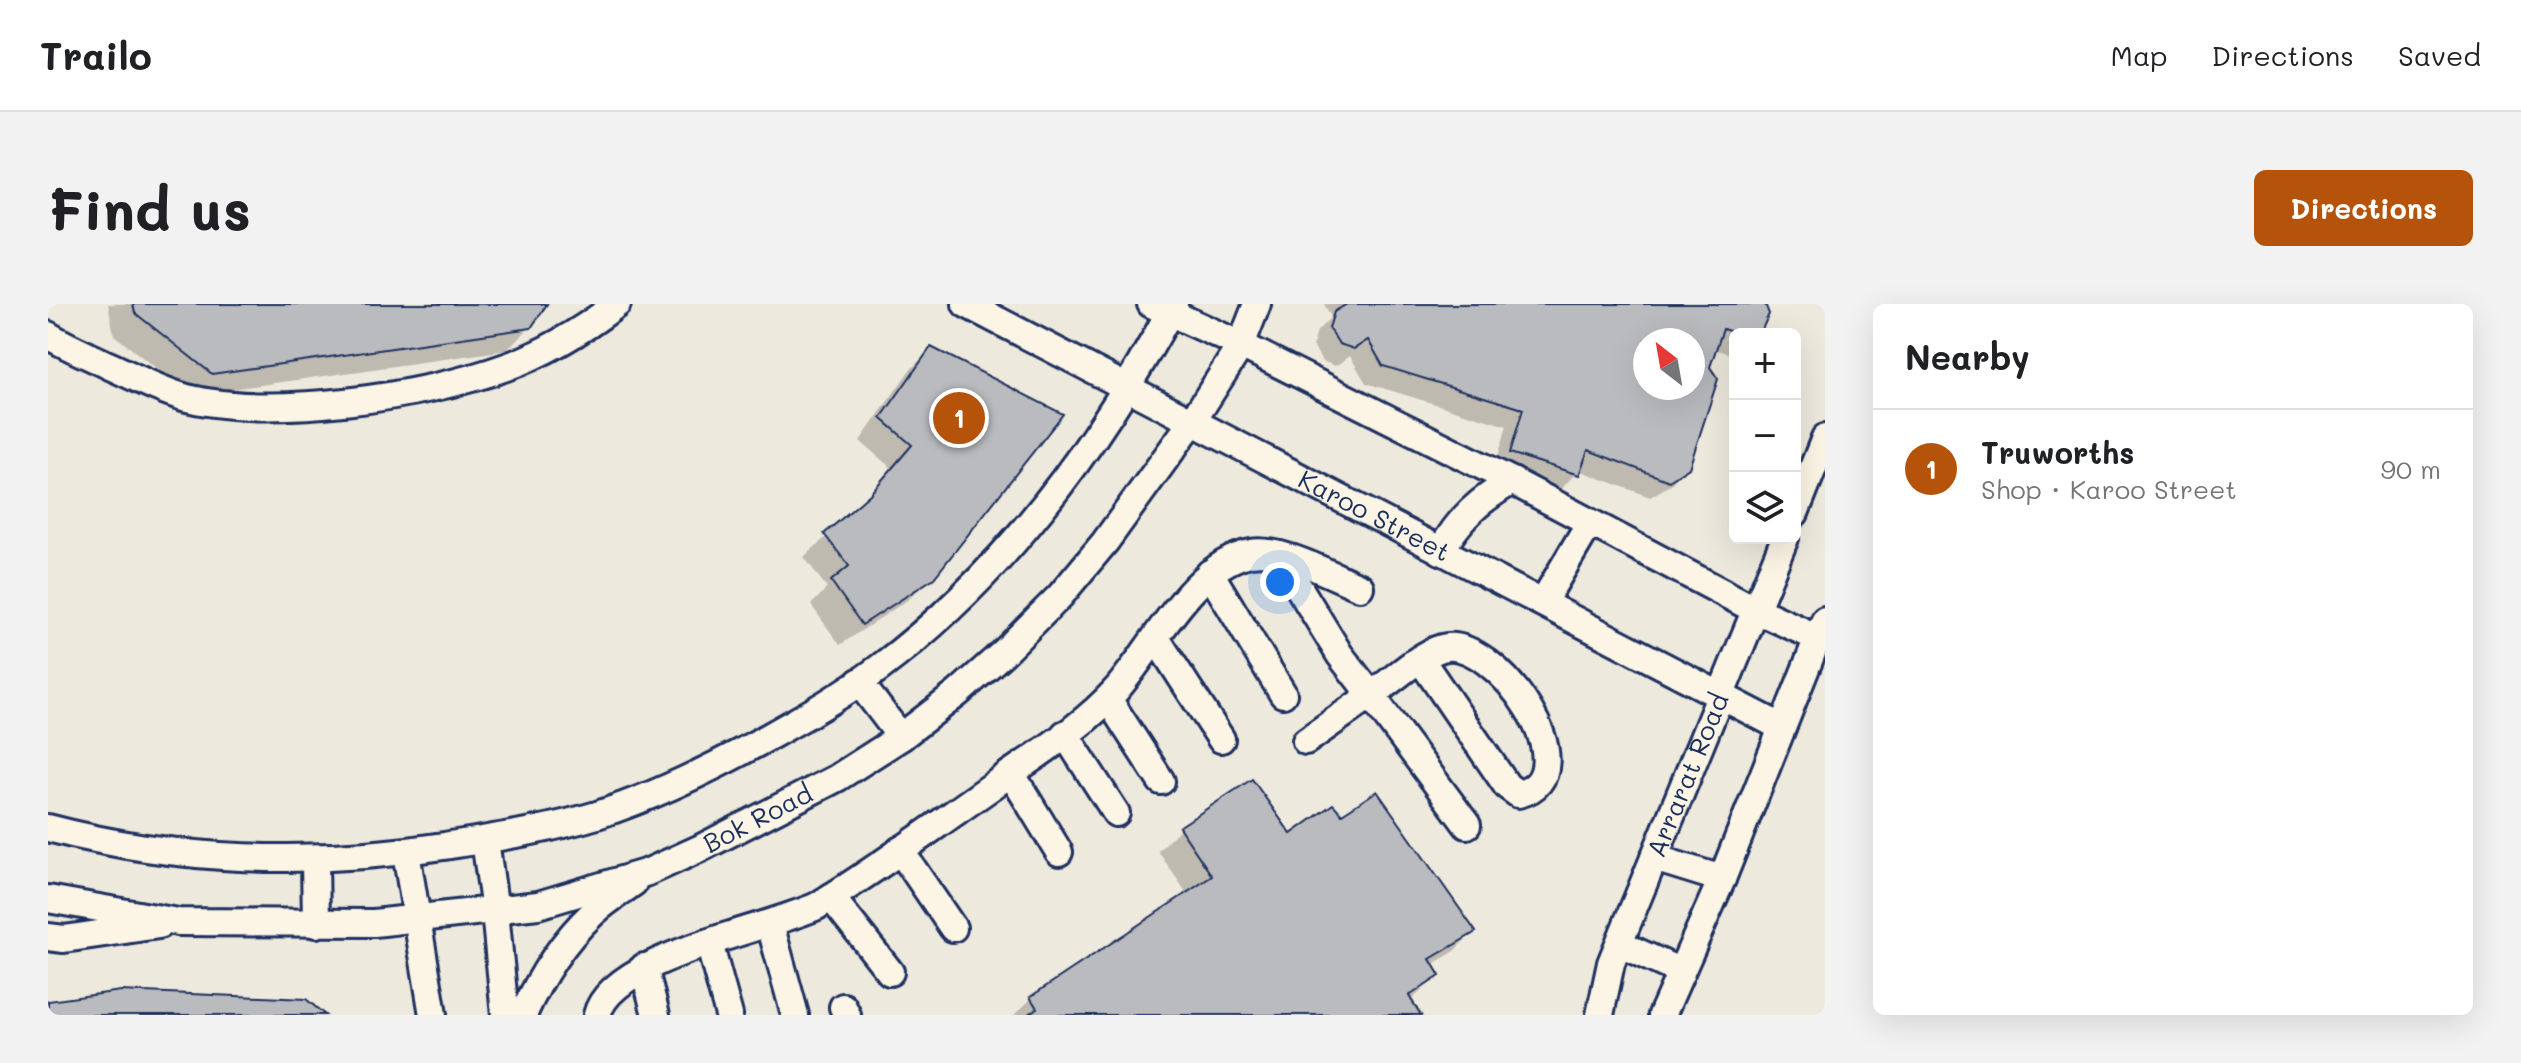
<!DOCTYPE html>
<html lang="en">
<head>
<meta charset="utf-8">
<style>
	:root { --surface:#fff; --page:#f2f2f2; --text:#202124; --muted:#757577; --line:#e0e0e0; --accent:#b45309 }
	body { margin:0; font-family:Mali,sans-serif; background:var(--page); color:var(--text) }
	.controls { position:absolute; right:24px; top:24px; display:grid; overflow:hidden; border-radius:12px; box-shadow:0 8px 32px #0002 }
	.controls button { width:72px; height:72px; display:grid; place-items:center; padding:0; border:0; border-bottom:2px solid var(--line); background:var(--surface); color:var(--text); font:40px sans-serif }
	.compass { position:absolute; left:1585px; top:24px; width:72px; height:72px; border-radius:50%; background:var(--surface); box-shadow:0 8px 32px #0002; rotate:329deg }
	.you { position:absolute; left:1232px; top:278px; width:28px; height:28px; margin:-20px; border:6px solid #fff; border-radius:50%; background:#1a73e8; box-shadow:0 0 0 12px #1a73e833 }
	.badge { display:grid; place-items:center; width:52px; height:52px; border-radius:50%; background:var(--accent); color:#fff; font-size:26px; font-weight:700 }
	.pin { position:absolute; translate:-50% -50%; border:4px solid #fff; box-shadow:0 2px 8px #0006 }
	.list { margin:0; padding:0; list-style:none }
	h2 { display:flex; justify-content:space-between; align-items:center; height:104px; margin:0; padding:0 32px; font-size:34px }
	h2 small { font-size:26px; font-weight:400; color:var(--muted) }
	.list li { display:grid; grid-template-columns:52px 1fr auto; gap:24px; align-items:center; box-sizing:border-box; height:120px; padding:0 32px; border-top:2px solid var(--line) }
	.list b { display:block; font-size:30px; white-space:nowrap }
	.list p { margin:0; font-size:26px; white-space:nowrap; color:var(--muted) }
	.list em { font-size:26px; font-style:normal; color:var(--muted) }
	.icon { flex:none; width:44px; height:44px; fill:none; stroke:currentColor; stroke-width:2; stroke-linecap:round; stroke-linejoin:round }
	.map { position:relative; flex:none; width:1777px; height:711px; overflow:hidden; border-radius:12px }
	header { display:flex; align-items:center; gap:48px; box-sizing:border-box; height:112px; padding:0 40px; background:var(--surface); border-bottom:2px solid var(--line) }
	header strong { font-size:38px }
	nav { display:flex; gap:44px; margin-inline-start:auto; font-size:28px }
	.intro { display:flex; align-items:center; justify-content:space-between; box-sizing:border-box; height:192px; padding:0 48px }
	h1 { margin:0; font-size:56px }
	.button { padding:20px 36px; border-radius:12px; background:var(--accent); color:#fff; font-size:28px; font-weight:700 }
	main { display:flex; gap:48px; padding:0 48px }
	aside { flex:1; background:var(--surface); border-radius:12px; box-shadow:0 8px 32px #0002 }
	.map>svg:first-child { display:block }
	.shadow { fill:#0003; fill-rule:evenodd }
	.building { fill:#babbbe; stroke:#1b2f5e; stroke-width:2; fill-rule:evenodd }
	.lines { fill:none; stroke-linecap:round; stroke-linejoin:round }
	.minor-casing { stroke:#1b2f5e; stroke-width:32 }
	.minor { stroke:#fcf5e5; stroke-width:26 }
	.labels { text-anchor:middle; stroke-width:7; stroke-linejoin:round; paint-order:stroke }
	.street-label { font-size:26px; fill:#1b2f5e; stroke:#fcf5e5 }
</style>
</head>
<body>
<header>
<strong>Trailo</strong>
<nav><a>Map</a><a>Directions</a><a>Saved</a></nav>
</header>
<div class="intro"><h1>Find us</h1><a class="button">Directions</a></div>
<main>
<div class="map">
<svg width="1777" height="711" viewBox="0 0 1777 711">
	<rect width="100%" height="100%" fill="#eee9dd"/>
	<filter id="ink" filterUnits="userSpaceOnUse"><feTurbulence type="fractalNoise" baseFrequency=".0125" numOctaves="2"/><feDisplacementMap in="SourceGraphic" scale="16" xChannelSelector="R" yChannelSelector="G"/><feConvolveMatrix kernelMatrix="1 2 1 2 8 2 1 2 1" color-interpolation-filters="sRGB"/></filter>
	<g filter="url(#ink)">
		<g class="shadow">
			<path d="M60,0H497L482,23L459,46L142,91L66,31Z"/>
			<path d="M1276,0H1715L1710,30H1687L1685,51L1666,45L1660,63L1639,163L1622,181L1602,193L1530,166L1512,187L1446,166L1459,122L1318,79L1302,52L1287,62L1274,57L1265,42L1269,27L1283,13ZM1597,36H1645V84H1597Z"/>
			<path d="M883,45L884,272L861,295L792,341L763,301L779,284L756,253L810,204L843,164L812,137L861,67Z"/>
			<path d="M1204,478L1243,533L1425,628L1404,649L1383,661L1390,672L1362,697L1371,711H966L983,695L1140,591L1110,547L1132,525Z"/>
		</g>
		<g class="building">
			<path d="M85,0H499L483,24L164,70L87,9Z"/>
			<path d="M1299,0H1717L1721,10L1712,30H1690L1675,25L1662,63L1670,75L1641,164L1621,177L1540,146L1531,171L1462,149L1475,105L1335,62L1320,36L1306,45L1291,40L1281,24L1286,8ZM1597,36H1645V84H1597Z"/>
			<path d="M883,43L1015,110L886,274L814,321L783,277L801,262L776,230L822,190L864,141L833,114Z"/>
			<path d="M1204,475L1243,530L1285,500L1294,510L1329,487L1428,628L1382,655L1392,672L1361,692L1373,711H979L989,704L982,693L1164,572L1131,523Z"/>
			<path d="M73,687L258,695L277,711H0V697Z"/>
		</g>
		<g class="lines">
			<g class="minor-casing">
				<g id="minor">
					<path id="s1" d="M918,0L1733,423"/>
					<path d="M1103,0L1193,41L1464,177L1708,306L1770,334"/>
					<path d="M0,31C19,43 40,51 60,61C85,72 112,87 139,94C224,115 376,93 458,63C498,49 535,26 569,0"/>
					<path d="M1747,209L1777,134"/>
					<path d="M1393,247C1411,214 1432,196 1464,177"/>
					<path d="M1231,251L1292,351L1323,391C1343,378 1372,350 1394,344C1447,329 1546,473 1470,490L1459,482L1373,356"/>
					<path d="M1162,269L1235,390"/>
					<path d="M1495,298L1541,220"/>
					<path d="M1108,334L1173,435"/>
					<path d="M811,378L853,433"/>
					<path d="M1060,395L1113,477"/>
					<path d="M1017,430L1068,509"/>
					<path d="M1258,437L1323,391L1419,521"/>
					<path d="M963,469L1011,548"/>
					<path d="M0,524C129,558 265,562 396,542C446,534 500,526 549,511C608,492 661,466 715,436C754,414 794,392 830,365C958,269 1052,140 1126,0"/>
					<path d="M437,536L447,607L457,711"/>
					<path d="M852,546L905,624"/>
					<path d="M358,548L385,711"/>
					<path d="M1606,554L1674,575"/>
					<path d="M267,555L268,620"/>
					<path d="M783,593L842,668"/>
					<path id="s2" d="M0,595L130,618L326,619L490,601L600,568L653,544L789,474L853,433L910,389L956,348L1012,292L1057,238L1144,118L1193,41L1209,0"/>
					<path d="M722,620L747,711"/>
					<path d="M0,633L16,635L111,621"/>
					<path d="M661,639L681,711"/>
					<path d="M1572,640L1633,668"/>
					<path d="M596,663L608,711"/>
					<path d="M795,703L799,711"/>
					<path d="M475,711C492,673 515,637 545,609C557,598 571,589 585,579"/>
					<path d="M549,711C563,653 717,626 769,602C831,564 890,520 950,478C990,450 1036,422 1069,385C1105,344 1146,259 1203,249C1233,243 1284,272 1312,283"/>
					<path id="s3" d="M1552,711L1563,659L1737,234"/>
					<path d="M1614,711L1674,575L1777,316"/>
				</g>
			</g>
			<use href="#minor" class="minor"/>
		</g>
	</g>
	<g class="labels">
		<g class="street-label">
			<text dy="9" stroke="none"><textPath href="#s1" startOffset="460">Karoo Street</textPath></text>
			<text dy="9" stroke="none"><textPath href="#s3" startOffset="256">Arrarat Road</textPath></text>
			<text dy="9" stroke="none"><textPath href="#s2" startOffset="730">Bok Road</textPath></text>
		</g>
	</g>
</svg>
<div class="controls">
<button>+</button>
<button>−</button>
<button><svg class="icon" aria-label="layers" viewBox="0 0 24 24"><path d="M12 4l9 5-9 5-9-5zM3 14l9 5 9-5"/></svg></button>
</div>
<svg class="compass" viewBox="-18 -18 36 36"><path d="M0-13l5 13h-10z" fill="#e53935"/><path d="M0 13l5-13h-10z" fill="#757577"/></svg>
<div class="you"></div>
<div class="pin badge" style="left:911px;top:114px">1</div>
</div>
<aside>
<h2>Nearby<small></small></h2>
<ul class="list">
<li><span class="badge">1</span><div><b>Truworths</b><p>Shop · Karoo Street</p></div><em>90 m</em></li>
</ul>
</aside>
</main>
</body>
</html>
